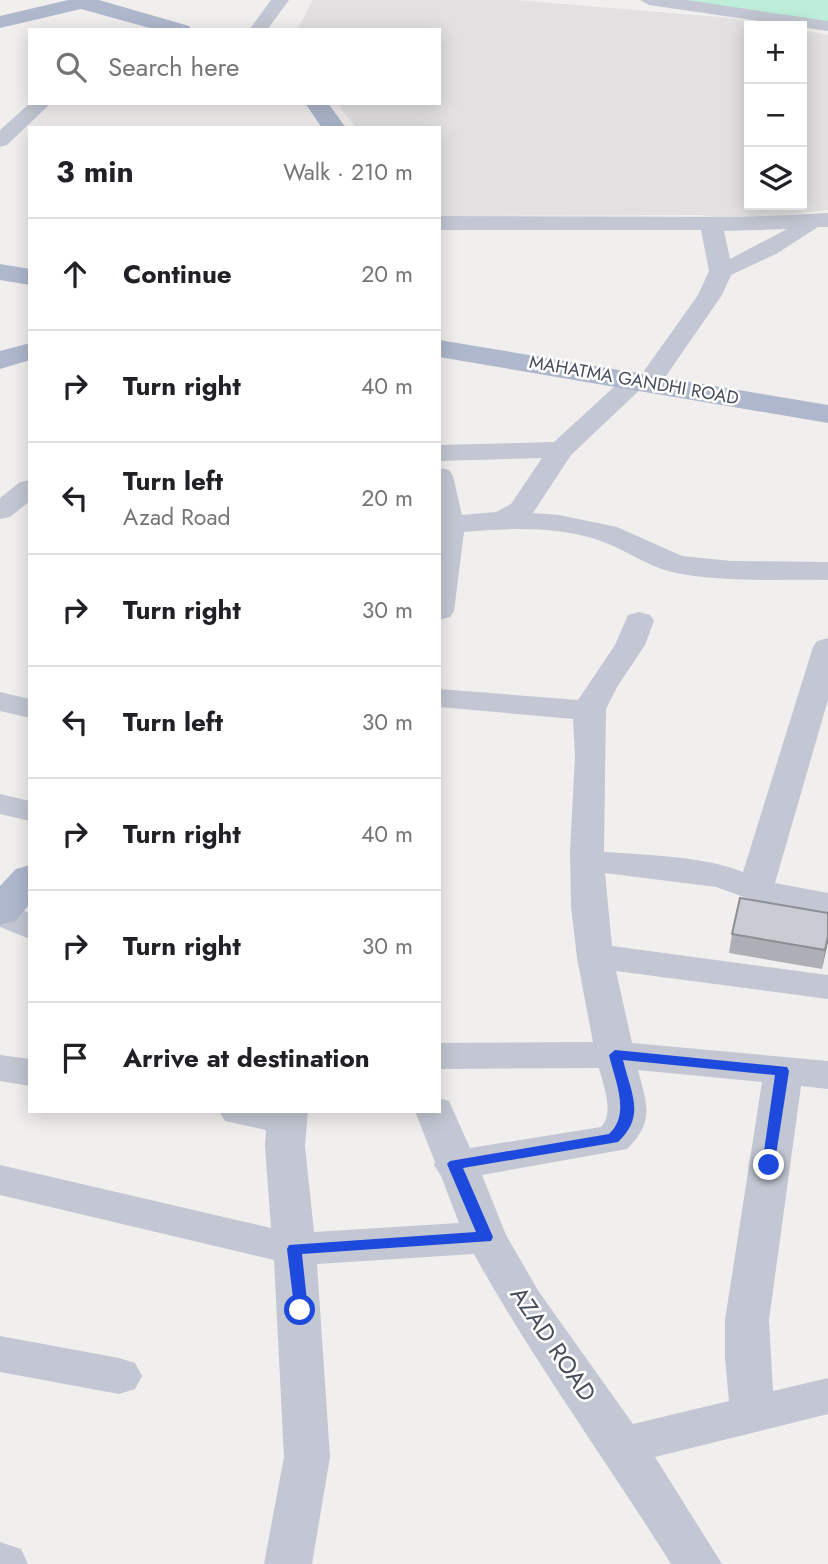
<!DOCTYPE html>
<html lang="en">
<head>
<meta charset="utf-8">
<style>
	:root { --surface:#fff; --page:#f2f2f2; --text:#202124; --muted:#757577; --line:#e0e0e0 }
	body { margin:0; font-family:Jost,sans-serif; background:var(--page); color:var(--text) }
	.controls { position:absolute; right:21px; top:21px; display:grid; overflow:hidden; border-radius:0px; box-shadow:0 4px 18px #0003 }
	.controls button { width:63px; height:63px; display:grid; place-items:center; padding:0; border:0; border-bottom:2px solid var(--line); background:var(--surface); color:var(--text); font:35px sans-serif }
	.stop { position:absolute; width:21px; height:21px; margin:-16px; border:5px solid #1d4adc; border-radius:50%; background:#fff }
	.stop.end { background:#1d4adc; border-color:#fff; box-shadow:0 2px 7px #0008 }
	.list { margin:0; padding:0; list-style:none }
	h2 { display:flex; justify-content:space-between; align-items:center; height:91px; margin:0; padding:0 28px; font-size:30px }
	h2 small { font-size:23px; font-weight:400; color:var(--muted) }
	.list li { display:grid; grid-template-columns:46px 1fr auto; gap:21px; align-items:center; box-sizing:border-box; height:112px; padding:0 28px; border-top:2px solid var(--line) }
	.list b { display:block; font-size:26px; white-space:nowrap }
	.list p { margin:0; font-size:23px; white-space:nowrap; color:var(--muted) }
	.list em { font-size:23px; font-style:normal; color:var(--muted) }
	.icon { flex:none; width:38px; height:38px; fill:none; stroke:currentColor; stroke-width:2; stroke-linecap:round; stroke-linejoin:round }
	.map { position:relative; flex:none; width:828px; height:1564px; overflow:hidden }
	.search { position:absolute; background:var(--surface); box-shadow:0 4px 18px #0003; left:28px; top:28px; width:413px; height:77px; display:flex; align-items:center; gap:18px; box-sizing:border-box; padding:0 24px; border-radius:0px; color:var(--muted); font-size:26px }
	.panel { position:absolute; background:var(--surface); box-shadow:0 4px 18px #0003; left:28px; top:126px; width:413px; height:987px; border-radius:0px }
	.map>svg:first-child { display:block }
	.education { fill:#e2e0e0 }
	.green { fill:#bdeeda }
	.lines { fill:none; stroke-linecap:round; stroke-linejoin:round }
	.minor { fill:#c2c7d3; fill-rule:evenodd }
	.major { fill:#aeb7cc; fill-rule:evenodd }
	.wall { fill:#aeafb6 }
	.shaded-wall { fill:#8d8f94 }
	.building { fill:#caccd4; stroke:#8d8f94; stroke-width:2 }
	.route { fill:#1d4adc }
	.labels { text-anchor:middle; stroke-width:5; stroke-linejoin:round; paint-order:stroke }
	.far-street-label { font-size:18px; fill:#464d5b; stroke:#fff }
	.near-street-label { font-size:24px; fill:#464d5b; stroke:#fff }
</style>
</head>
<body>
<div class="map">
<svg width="828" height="1564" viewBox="0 0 828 1564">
	<rect width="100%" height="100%" fill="#f1eeee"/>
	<path class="education" d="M313,0H515L730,18L778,26H749V205H802V30L828,35V210L739,220L699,215L439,216V128H356L337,103H439V30H297Z"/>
	<path class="green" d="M661,0H828V23Z"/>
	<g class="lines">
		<g class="minor">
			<path d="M271,0H289L267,30H249Z"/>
			<path d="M640,0H686L828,21V31L649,5Z"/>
			<path d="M30,103H51L7,145L0,147V130Z"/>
			<path d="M828,213V227H818L776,254L731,275L722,295L666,376L657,379L648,376L644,371L698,295L709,271L701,230H439V216L744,217ZM787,229L730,259L724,231Z"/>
			<path d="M636,372L645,375L649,380L645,385L571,455L533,513L559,515L617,527L682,556L731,561L828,562V580C777,579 722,583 672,572C646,566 623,548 598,540C555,526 508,528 464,532L454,611L450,617L439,620V468L449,470L453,476L462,515L496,512L511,504L542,458L439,461V445L554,442L627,375Z"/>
			<path d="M30,480V501L10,517L0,519V498L20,482Z"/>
			<path d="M639,612L650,615L654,621L645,645L617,687L606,709L604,852C647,855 703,856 743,872L813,647L817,641L828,638V700L775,883L828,893V915L755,901L716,887L605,873L612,946L828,975V999L616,971L632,1043L828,1061V1089L801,1086L769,1320L773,1391L828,1378V1414L655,1457L722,1564H671C606,1460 533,1361 474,1254L317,1264L330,1457L312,1564H264L284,1457L274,1260L0,1195V1165L271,1228L265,1146L266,1130L225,1121L219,1111H308L305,1146L314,1232L459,1223L441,1176L434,1165L435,1162L415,1111H439V1098L449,1101L470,1148L601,1127C615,1113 603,1085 599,1068L439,1069V1043L593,1042L577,958L571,906L570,852L575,756L573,719L439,707V689L578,700L615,645L628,615ZM638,1070L762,1082L725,1320V1359L729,1401L633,1424L539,1292L506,1235L482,1175L627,1149C655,1121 647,1105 638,1070Z"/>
			<path d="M0,692L30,699V718L0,711Z"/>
			<path d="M0,794L30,801V821L0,814Z"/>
			<path d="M0,902L30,913V939L0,927Z"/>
			<path d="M0,1055L30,1059V1086L0,1081Z"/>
			<path d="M0,1336L119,1358L135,1363L142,1376L135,1389L119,1394L0,1372Z"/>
			<path d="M0,1542L21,1549L28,1564H0Z"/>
		</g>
		<g class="major">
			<path d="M68,0H99L189,26L192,30H157L81,9L0,28V16Z"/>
			<path d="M305,103H328L346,128H322Z"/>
			<path d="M0,264L30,269V285L0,280Z"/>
			<path d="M439,340L828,405V423L439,357Z"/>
			<path d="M30,343V360L0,369V351Z"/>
			<path d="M30,865V904L15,921L0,925V886L16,869Z"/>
		</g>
	</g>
	<path class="wall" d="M732,934L828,941L822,969L729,953Z"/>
	<path class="shaded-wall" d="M828,936V941L822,969L825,950Z"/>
	<path class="building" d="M740,898L828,913V936L825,950L732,934Z"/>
	<path class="route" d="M615,1050L787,1067L789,1071L774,1168L769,1170L762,1165L775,1075L623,1060C631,1093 646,1116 618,1142L463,1168L493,1237L491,1241L302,1254L308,1310L306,1314H295L287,1249L289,1245L476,1232L447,1164L450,1161L609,1134C631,1114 615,1081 609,1055Z"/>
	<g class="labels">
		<g class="far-street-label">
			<text transform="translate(634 380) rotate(10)" y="6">MAHATMA GANDHI ROAD</text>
		</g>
		<g class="near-street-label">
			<text transform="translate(553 1344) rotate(56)" y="8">AZAD ROAD</text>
		</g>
	</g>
</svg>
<div class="controls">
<button>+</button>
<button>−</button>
<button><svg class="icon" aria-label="layers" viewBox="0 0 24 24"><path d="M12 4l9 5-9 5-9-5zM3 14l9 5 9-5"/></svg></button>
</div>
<div class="stop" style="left:300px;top:1310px"></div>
<div class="stop end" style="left:769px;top:1165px"></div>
<div class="search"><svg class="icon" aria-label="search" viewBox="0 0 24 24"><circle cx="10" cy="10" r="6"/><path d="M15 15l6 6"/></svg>Search here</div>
<section class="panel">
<h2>3 min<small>Walk · 210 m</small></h2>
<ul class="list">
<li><svg class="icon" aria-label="ahead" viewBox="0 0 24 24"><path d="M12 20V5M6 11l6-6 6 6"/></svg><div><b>Continue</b></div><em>20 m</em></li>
<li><svg class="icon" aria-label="right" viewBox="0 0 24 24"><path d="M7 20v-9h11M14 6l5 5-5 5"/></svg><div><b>Turn right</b></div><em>40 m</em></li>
<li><svg class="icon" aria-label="left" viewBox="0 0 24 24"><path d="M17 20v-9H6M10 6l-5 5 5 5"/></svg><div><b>Turn left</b><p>Azad Road</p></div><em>20 m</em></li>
<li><svg class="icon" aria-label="right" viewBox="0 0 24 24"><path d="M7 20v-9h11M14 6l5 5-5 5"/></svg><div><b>Turn right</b></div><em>30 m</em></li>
<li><svg class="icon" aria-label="left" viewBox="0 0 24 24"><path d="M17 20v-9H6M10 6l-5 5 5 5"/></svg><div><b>Turn left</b></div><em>30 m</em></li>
<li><svg class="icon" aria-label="right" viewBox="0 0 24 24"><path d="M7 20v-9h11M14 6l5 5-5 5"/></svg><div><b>Turn right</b></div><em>40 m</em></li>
<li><svg class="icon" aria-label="right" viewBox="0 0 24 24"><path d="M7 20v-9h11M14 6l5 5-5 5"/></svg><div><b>Turn right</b></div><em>30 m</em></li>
<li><svg class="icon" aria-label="arrive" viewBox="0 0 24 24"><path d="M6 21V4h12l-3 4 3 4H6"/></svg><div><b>Arrive at destination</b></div></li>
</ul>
</section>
</div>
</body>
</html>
